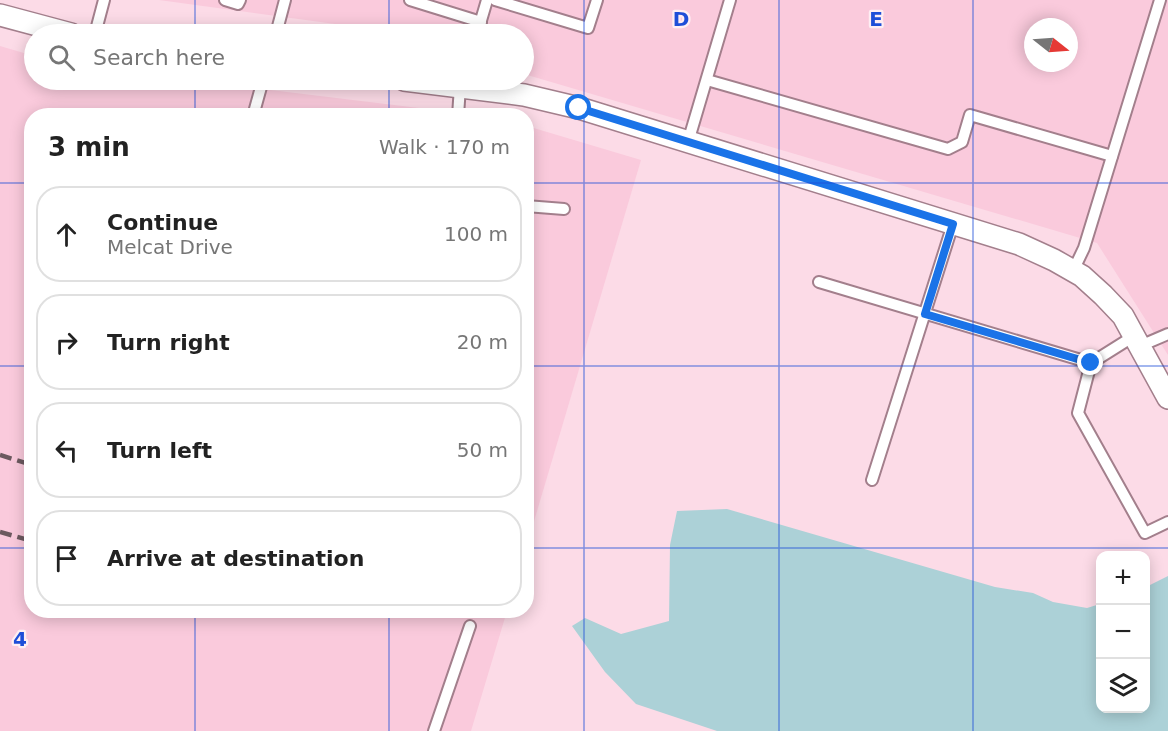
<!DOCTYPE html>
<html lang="en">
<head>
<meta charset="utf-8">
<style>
	:root { --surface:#fff; --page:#f2f2f2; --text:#222; --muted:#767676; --line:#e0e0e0 }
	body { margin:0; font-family:"DejaVu Sans",sans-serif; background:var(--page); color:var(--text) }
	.controls { position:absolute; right:18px; bottom:18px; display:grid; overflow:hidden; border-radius:12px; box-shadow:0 3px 15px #0003 }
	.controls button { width:54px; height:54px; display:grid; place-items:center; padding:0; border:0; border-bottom:2px solid var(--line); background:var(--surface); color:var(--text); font:30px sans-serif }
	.compass { position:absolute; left:1024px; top:18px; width:54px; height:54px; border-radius:50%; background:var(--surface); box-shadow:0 3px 15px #0003; rotate:107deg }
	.stop { position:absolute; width:18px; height:18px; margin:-14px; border:4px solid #1a73e8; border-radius:50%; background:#fff }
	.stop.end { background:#1a73e8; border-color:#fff; box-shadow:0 2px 6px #0008 }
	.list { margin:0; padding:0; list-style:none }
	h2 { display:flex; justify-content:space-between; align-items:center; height:78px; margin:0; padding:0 24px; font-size:26px }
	h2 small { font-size:20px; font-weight:400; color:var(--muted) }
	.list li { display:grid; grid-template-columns:39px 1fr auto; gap:18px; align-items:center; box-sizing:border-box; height:96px; margin:0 12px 12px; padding:0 12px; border:2px solid var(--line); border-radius:24px }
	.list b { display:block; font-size:22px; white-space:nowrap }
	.list p { margin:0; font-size:20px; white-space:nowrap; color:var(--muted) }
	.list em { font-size:20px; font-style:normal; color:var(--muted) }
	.icon { flex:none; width:33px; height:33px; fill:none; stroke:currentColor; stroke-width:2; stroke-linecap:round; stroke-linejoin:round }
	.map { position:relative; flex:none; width:1168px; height:731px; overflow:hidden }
	.search { position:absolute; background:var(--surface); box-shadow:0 3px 15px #0003; left:24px; top:24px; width:510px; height:66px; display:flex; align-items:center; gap:15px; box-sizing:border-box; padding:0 21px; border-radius:33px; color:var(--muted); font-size:22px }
	.panel { position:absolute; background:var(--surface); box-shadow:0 3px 15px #0003; left:24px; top:108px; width:510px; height:510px; border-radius:24px }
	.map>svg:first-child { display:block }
	.built { fill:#facadc; fill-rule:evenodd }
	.water { fill:#acd1d7 }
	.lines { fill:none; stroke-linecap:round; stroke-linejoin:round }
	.lane-casing { stroke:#a37f8c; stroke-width:14 }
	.street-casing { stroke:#a37f8c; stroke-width:24 }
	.lane { stroke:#fff; stroke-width:10 }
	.street { stroke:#fff; stroke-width:21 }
	.rail { stroke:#6c595f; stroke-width:4.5; stroke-dasharray:12 6; stroke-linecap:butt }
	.route { stroke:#1a73e8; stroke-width:8 }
	.grid { fill:none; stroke:#1d4ed8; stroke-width:1.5; stroke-opacity:0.55 }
	.grid-label { font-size:20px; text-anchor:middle; font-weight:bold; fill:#1d4ed8; stroke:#feeef3; stroke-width:4.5; stroke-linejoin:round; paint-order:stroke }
</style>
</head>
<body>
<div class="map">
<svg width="1168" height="731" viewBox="0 0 1168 731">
	<rect width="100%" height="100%" fill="#fcdbe7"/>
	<g class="built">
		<path d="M159,0H1168V355L1097,243L524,74V34H390L372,29ZM1033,27H1069V63H1033Z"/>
		<path d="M0,46L34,56V80H188L427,109L464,115L32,116V610L507,611L471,731H0Z"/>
		<path d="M527,126L641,160L527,545Z"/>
	</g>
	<path class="water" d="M727,509L995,587L1033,593L1053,602L1087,608L1100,604V708H1146V587L1168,576V731H717L636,704L605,672L572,626L585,618L621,634L669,621L670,545L677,511Z"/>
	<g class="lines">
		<g class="lane-casing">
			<g id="lane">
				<path d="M225,0L238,4L240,0"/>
				<path d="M410,0L481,22"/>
				<path d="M495,0L588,28L597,0"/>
				<path d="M95,34L104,0"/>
				<path d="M276,34L285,0"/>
				<path d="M477,34L487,0"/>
				<path d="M707,80L948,149L962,142L970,115L1112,156"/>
				<path d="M253,116L263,80"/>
				<path d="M458,116L460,86"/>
				<path d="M688,142L730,0"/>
				<path d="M526,206L564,209"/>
				<path d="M1073,271L1084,248L1160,0"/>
				<path d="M819,282L1091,363L1078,413L1145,533L1168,522"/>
				<path d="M1140,346L1168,334"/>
				<path d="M1091,363L1134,336"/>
				<path d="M872,480L953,224"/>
				<path d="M434,731L470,626"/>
			</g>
		</g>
		<g class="street-casing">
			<g id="street">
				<path d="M0,15L71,34"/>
				<path d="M404,80L524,95L579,108L1019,244L1054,260L1082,276L1103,295L1123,316L1168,398"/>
			</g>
		</g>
		<use href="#lane" class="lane"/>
		<use href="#street" class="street"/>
		<g class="rail">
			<path d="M0,455L32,465"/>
			<path d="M0,532L32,541"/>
		</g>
	</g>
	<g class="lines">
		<path class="route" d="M579,108L953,224L925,314L1091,363"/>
	</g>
	<path class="grid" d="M195,0V34M389,0V34M584,0V731M779,0V731M973,0V731M195,80V116M389,80V116M0,183H32M526,183H1168M0,366H32M526,366H1168M0,548H32M526,548H1168M195,610V731M389,610V731"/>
	<g class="grid-label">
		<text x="681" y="26">D</text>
		<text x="876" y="26">E</text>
		<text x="20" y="646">4</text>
	</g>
</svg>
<div class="controls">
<button>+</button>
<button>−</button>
<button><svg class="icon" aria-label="layers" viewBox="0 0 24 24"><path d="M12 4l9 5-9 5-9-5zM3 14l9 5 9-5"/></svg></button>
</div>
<svg class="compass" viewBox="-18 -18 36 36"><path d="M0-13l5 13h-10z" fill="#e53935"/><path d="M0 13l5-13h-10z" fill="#767676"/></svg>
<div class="stop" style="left:579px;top:108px"></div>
<div class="stop end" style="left:1091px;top:363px"></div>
<div class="search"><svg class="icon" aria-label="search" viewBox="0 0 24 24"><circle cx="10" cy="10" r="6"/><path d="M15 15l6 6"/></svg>Search here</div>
<section class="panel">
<h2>3 min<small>Walk · 170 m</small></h2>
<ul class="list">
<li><svg class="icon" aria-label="ahead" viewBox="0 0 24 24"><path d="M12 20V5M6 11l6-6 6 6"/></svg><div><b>Continue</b><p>Melcat Drive</p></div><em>100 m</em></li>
<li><svg class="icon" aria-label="right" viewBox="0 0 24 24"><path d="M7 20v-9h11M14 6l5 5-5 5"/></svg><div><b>Turn right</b></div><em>20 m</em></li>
<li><svg class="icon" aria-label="left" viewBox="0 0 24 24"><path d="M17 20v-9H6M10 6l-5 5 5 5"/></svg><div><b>Turn left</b></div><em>50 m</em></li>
<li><svg class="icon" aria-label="arrive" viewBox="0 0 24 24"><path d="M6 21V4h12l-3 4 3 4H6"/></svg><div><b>Arrive at destination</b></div></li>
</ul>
</section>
</div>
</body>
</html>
